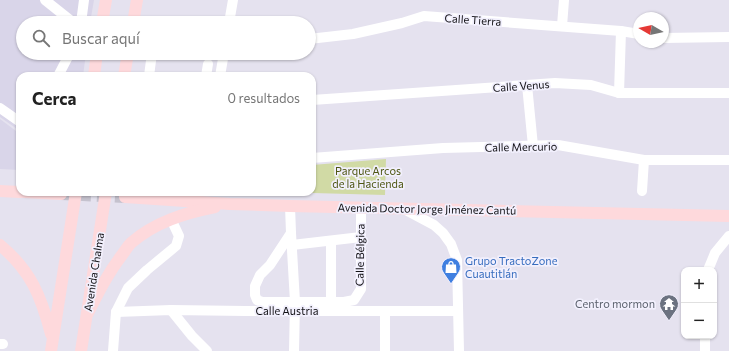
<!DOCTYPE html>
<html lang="es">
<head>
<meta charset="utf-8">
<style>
	:root { --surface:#fff; --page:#f2f2f2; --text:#222; --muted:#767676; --line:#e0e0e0 }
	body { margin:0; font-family:Commissioner,sans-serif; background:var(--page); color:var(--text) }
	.controls { position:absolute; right:12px; bottom:12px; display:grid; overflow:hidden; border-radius:8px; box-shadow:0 1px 3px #0004 }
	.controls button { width:36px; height:36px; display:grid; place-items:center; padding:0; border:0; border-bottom:1px solid var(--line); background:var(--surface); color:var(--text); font:20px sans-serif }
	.compass { position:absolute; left:633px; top:12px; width:36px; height:36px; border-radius:50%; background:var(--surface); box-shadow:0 1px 3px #0004; rotate:279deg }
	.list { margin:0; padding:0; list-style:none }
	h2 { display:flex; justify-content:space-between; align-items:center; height:52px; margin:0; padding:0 16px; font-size:17px }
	h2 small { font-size:13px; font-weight:400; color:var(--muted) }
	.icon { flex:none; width:22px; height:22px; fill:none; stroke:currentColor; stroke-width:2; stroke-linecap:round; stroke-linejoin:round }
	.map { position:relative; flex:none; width:729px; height:351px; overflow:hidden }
	.search { position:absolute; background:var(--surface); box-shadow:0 1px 3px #0004; left:16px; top:16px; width:300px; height:44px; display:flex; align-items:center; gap:10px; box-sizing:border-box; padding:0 14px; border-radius:22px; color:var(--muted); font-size:15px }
	.panel { position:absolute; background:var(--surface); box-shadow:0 1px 3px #0004; left:16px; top:72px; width:300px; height:124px; border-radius:12px }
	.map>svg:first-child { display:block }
	.built { fill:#d9d5e9 }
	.green { fill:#d1daa5 }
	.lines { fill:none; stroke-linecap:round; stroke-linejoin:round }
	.major-tunnel { stroke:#c5c2ce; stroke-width:12; stroke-dasharray:12 6; stroke-linecap:butt }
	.minor { stroke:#fff; stroke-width:10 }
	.major { stroke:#fed9dc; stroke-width:12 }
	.labels { text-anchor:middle; stroke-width:3.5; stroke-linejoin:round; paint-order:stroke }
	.street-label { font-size:11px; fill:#111014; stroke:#f2f0fd }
	.park-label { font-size:11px; fill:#4e5612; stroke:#f2f0fd }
	.shop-label { font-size:11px; fill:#366cbe; stroke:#f2f0fd; text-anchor:start }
	.worship-label { font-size:11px; fill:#5b616d; stroke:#f2f0fd; text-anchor:end }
</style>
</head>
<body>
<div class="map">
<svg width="729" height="351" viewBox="0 0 729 351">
	<rect width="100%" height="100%" fill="#e5e2ef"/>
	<g class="built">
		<path d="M0,0H94L90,23H23V53H86L83,76H20V131L0,117Z"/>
		<path d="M0,119L20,134V170L0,169Z"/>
	</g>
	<path class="green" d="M386,159L385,195L277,192H312V165Z"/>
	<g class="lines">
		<path class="major-tunnel" d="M61,194L125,197"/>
		<g class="minor">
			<path d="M45,0L70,20L77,23"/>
			<path d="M172,22L177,23"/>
			<path d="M81,23L84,0"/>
			<path d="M229,23L233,0"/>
			<path d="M562,26L564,0"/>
			<path d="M663,38L729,37"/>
			<path d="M309,39L353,34L402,23L424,16L621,31L639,34"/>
			<path d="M58,76L70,53"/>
			<path d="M149,76L152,53"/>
			<path d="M206,76L208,64"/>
			<path d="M220,76L224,53"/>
			<path d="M527,85L533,146"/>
			<path d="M619,93L621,31"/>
			<path d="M312,100L555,83L591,85L619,93H729"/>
			<path d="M0,108L20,122"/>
			<path d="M312,158L443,148L558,145L644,160H729"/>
			<path d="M642,191L644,160"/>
			<path d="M181,200L182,192"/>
			<path d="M290,206L291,233L270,265L260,275L255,286V295L257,300L262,302H344L354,300L361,289V208"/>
			<path d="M404,209L434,225L443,233L451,244L457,260L459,351"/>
			<path d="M291,233L295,302L294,351"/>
			<path d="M331,241V302"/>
			<path d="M292,245L361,237"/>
			<path d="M708,270L715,253L729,236"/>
			<path d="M171,310L192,336L207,351"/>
			<path d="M116,312L171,310L246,311H458"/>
			<path d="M705,336V351"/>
			<path d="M0,344H3"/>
			<path d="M113,351L116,312L128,288L147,270L176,246L179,236L171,219"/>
			<path d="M385,351V311"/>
		</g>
		<g class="major">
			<path d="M102,23L106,0"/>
			<path d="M133,23L137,0"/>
			<path d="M94,76L97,53"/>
			<path d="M124,76L128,53"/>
			<path d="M0,191L20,192"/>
			<path d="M24,192L61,194"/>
			<path d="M125,197L230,204L290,206L729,216"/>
			<path d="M0,245C31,271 41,296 51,334"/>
			<path d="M88,313C98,293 108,273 122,255C125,251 128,246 131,243C155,222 185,213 215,207"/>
			<path d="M51,351L76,192"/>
			<path d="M81,351L106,192"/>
		</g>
	</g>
	<defs>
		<g id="shop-pin" transform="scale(1)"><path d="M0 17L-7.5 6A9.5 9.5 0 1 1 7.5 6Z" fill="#3f7fe0" stroke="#f2f0fd"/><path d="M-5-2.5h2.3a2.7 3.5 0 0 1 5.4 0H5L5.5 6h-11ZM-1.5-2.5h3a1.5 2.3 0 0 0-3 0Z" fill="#fff"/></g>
		<g id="temple-pin" transform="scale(1)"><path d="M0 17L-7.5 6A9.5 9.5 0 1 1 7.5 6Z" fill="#6b7280" stroke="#f2f0fd"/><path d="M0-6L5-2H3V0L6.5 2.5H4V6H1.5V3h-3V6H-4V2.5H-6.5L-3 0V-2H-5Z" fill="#fff"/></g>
	</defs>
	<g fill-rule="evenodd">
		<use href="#shop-pin" x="451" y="267"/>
		<use href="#temple-pin" x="669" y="304"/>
	</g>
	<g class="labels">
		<g class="street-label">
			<text transform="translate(473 20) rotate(4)" y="4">Calle Tierra</text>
			<text transform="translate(521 86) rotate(-4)" y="4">Calle Venus</text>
			<text transform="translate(521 147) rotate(-1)" y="4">Calle Mercurio</text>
			<text transform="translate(427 209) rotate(1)" y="4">Avenida Doctor Jorge Jiménez Cantú</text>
			<text transform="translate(360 255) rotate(-89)" y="4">Calle Bélgica</text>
			<text transform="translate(94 272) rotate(-81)" y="4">Avenida Chalma</text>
			<text x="287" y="315">Calle Austria</text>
		</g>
		<g class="park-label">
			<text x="368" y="175">Parque Arcos<tspan x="368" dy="13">de la Hacienda</tspan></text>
		</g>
		<g class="shop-label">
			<text x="465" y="265">Grupo TractoZone<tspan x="465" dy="13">Cuautitlán</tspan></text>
		</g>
		<g class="worship-label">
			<text x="655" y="308">Centro mormon</text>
		</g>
	</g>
</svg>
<div class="controls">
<button>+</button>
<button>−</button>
</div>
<svg class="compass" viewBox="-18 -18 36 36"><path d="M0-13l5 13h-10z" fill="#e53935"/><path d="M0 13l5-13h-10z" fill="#767676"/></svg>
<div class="search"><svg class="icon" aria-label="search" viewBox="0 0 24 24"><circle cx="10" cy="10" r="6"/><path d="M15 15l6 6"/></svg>Buscar aquí</div>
<section class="panel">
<h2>Cerca<small>0 resultados</small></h2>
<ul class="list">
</ul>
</section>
</div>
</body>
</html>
